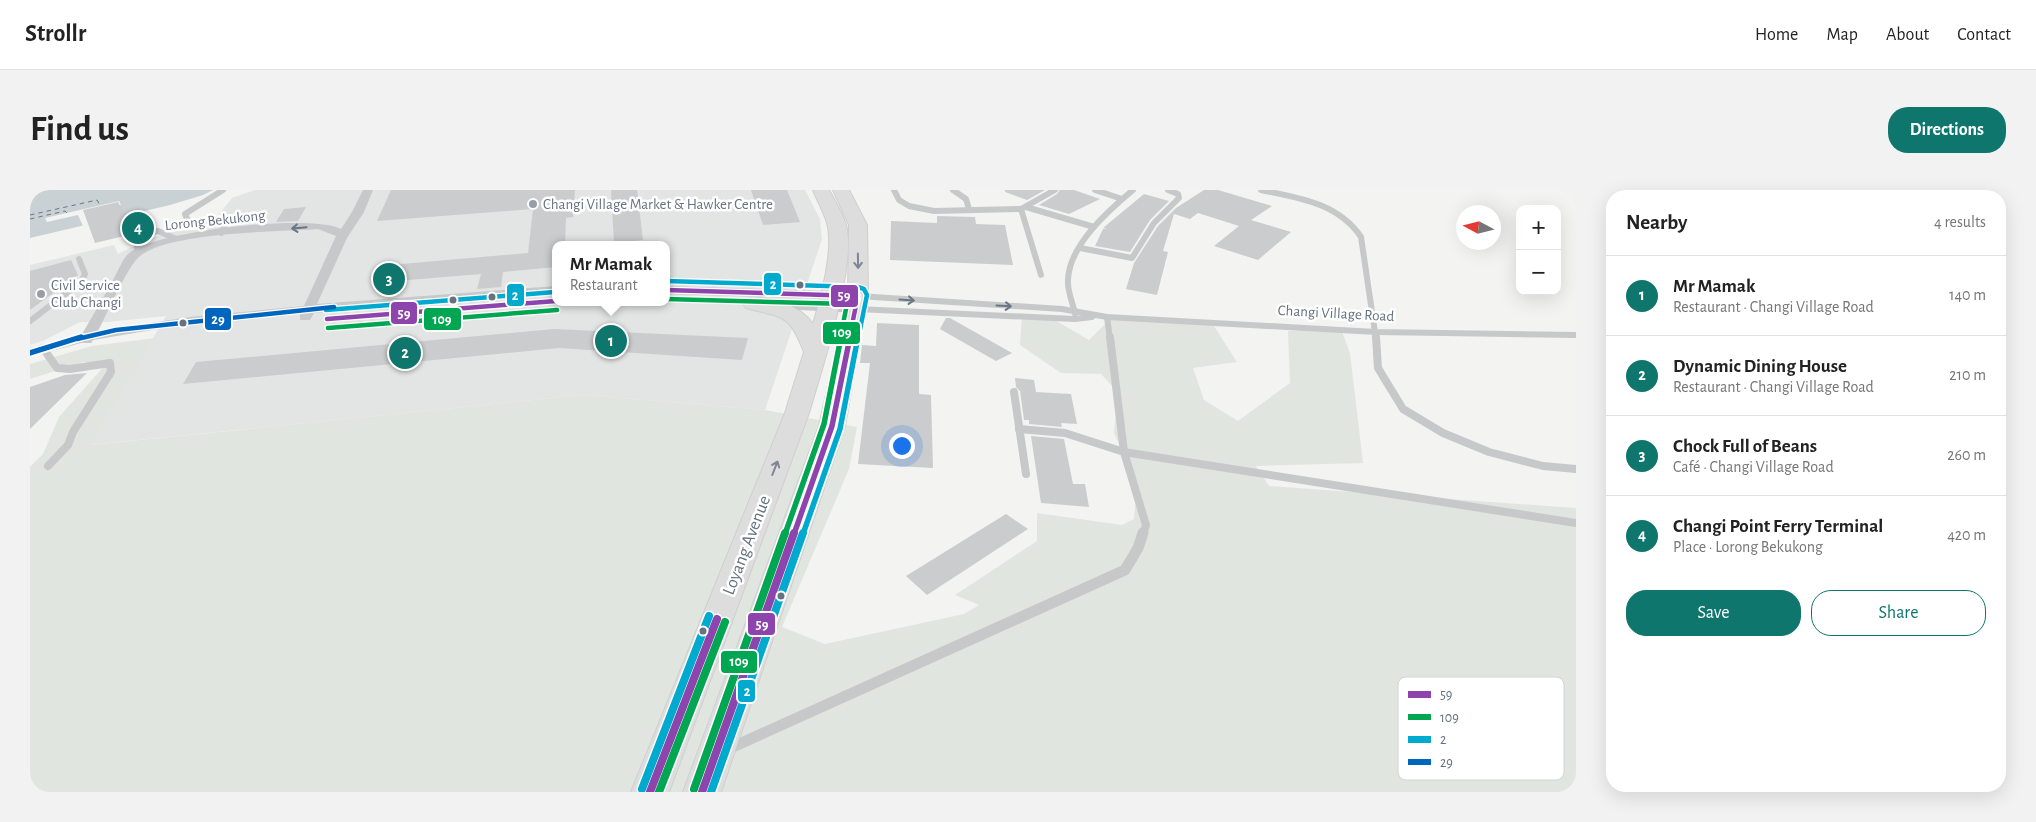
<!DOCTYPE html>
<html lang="en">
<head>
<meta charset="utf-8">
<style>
	:root { --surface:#fff; --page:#f2f2f2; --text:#222; --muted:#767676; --line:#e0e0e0; --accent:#0f766e }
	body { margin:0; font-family:"Alegreya Sans",sans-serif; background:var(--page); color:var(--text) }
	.controls { position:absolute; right:15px; top:15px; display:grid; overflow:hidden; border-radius:10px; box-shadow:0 5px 20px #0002 }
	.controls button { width:45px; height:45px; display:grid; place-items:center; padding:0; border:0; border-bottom:1px solid var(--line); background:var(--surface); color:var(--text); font:25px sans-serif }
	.compass { position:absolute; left:1426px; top:15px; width:45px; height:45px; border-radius:50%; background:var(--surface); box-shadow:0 5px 20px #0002; rotate:277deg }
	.you { position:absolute; left:871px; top:255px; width:18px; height:18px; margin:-12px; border:4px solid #fff; border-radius:50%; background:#1a73e8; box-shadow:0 0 0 8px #1a73e833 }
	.badge { display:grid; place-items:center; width:32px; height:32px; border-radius:50%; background:var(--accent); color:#fff; font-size:16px; font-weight:700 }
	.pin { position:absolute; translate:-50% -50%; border:2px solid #fff; box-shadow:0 1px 5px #0006 }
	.popup { position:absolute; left:522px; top:51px; width:118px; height:65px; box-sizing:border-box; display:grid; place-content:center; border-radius:10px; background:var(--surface); filter:drop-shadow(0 1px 4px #0005); font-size:16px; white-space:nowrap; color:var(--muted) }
	.popup b { font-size:19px; color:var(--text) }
	.popup::after { content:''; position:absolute; left:50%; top:100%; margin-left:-10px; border:10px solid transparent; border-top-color:var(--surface) }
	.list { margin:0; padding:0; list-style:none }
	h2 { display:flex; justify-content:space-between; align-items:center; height:65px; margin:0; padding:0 20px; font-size:21px }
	h2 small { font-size:16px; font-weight:400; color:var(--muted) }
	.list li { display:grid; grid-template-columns:32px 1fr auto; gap:15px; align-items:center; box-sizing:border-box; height:80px; padding:0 20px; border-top:1px solid var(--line) }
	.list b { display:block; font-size:19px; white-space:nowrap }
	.list p { margin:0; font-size:16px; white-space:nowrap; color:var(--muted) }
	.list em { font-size:16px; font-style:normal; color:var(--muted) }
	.actions { display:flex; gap:10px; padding:15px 20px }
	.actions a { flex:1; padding:11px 0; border:1px solid var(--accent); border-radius:20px; text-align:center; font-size:18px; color:var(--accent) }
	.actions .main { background:var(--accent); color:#fff }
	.map { position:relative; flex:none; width:1546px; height:602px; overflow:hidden; border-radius:20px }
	header { display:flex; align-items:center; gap:30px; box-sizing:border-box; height:70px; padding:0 25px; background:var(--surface); border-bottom:1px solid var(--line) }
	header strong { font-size:24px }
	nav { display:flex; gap:28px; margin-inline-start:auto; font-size:18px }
	.intro { display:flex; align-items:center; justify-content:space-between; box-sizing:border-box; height:120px; padding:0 30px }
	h1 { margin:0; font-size:35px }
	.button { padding:12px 22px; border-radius:20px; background:var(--accent); color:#fff; font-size:18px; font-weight:700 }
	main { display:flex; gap:30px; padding:0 30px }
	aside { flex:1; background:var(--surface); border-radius:20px; box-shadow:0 5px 20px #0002 }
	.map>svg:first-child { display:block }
	.built { fill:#e3e5e4; fill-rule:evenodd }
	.green { fill:#e1e5df }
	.water { fill:#c9d1d4 }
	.pier { fill:#f3f3f1 }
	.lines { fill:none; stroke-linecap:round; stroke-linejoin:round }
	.ferry { stroke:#647a85; stroke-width:1; stroke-dasharray:4.5 4; stroke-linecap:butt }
	.building { fill:#cbcccd }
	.primary-casing { stroke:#cfcfcf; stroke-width:2 }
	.service-far2 { stroke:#c7c8c9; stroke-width:6 }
	.service-far1 { stroke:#c7c8c9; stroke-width:8 }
	.service { stroke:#c7c8c9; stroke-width:11 }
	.minor { fill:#c7c8c9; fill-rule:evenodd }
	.primary { fill:#ddd; fill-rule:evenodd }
	.bus-1-far2-casing { stroke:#fff; stroke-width:7 }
	.bus-1-far1-casing { stroke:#fff; stroke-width:9 }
	.bus-1-casing { stroke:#fff; stroke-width:11 }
	.bus-2-far2-casing { stroke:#fff; stroke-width:7 }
	.bus-2-far1-casing { stroke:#fff; stroke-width:9 }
	.bus-2-casing { stroke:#fff; stroke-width:11 }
	.bus-3-far2-casing { stroke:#fff; stroke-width:7 }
	.bus-3-far1-casing { stroke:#fff; stroke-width:9 }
	.bus-3-casing { stroke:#fff; stroke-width:11 }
	.bus-4-far1-casing { stroke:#fff; stroke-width:7 }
	.bus-4-casing { stroke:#fff; stroke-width:9 }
	.bus-1-far2 { stroke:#8e44ad; stroke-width:4.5 }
	.bus-1-far1 { stroke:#8e44ad; stroke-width:5.5 }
	.bus-1 { stroke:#8e44ad; stroke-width:8 }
	.bus-2-far2 { stroke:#00a651; stroke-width:4.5 }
	.bus-2-far1 { stroke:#00a651; stroke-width:5.5 }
	.bus-2 { stroke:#00a651; stroke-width:8 }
	.bus-3-far2 { stroke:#00a9ce; stroke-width:4.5 }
	.bus-3-far1 { stroke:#00a9ce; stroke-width:5.5 }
	.bus-3 { stroke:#00a9ce; stroke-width:8 }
	.bus-4-far1 { stroke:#0065bd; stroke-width:4.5 }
	.bus-4 { stroke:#0065bd; stroke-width:5.5 }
	.oneway { stroke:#697685 }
	.oneway2 { stroke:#7c8793 }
	.poi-dot { fill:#969fa8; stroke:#fff; stroke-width:2 }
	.bus-dot { fill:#647281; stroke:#fff; stroke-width:2 }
	.labels { text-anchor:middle; stroke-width:5; stroke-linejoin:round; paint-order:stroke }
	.far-poi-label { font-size:15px; fill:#647281; stroke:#fff; text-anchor:start }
	.far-street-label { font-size:15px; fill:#647281; stroke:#fff }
	.street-label { font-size:18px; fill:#647281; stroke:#fff }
	.key { fill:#fff; stroke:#d0d5d9; stroke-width:1 }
	.key-label { font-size:14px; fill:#647281 }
	.line-badge { stroke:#fff; stroke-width:2 }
	.badge-label { font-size:14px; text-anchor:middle; font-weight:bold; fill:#fff }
</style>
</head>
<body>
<header>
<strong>Strollr</strong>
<nav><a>Home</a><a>Map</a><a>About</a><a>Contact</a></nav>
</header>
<div class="intro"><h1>Find us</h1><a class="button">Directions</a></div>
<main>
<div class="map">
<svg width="1546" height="602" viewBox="0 0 1546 602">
	<rect width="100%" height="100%" fill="#f3f3f1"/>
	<path class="built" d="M225,0H775L790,29L792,49L735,220L553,205L59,255L136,126L77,132H50L15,150L0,155V75L84,55L88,64L115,50L144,41L178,38L202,8ZM526,55H636V112H526Z"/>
	<path class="green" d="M992,125L1018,126L1059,150L1082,127L1182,133L1207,172L1163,178L1174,210L1208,231L1260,193L1258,141L1311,139L1320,163L1333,273L1226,276L1239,296L1546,318V602H0V277L13,264L29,227L76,174L53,172L0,189V174L62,156L125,148L60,255L553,205L735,220L827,237L819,279L752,437L795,454L934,424L949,415L925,405L1007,351V323L1092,335L1104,329L1107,295L1084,243L1088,202L1071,184L1031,183L990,155Z"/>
	<path class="water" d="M0,0H183L173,5L140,15L0,48Z"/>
	<path class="pier" d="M89,11L91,15L58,23L62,34L53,36L48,25L17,32L15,28Z"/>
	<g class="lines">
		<g class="ferry">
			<path d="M0,25L67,10L70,15"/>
			<path d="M0,29L35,21L37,23"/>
		</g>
	</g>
	<g class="building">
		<path d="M361,0H545L543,27L536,28L535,55H526V77L473,82L471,97L447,99L451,84L354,92L360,75L498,63L503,19L347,31Z"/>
		<path d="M581,0H607L613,50L584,53Z"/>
		<path d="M721,0H757L770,32L733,35Z"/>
		<path d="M975,0H1015L997,10L975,2Z"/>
		<path d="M1030,0H1044L1070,9L1039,24L1009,15L1027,4Z"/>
		<path d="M1174,0H1188L1242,16L1221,30L1261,42L1228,70L1184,56L1209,36L1168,23L1160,29L1144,24L1133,61L1138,62L1127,105L1096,99L1104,73L1128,36L1146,18Z"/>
		<path d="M1114,4L1139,11L1120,30L1100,62L1065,56L1073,39H1077L1073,38Z"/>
		<path d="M88,12L105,41L98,45L65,53L53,20Z"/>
		<path d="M276,17L268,31L246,32L254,19Z"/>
		<path d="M907,26L945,27L946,34L975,35L983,75L860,70L861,31L907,33Z"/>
		<path d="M41,70L48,85L0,120V81Z"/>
		<path d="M916,128H920L982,163L966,171L910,139Z"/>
		<path d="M847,133L889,135V204L901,205L903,278L828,274L840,173H830L832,155L846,156Z"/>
		<path d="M524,139L718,148L712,170L529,158L153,194L166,172Z"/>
		<path d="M57,183L0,239V197L35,185Z"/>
		<path d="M985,188L1004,190L1006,202L1041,204L1047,234L1031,233L1032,237L999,234V230H994L990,201L986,197Z"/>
		<path d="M1001,246L1034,249L1043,294H1055L1059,317L1011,313Z"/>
		<path d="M976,324L998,339L897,405L876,386Z"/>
	</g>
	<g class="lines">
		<g class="primary-casing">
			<g id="primary">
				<path d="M783,0H799C805,11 812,23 816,35C827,75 791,181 779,223L639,602H601L755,223L774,162C759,123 753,128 716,118L713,114L716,110C738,104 770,115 783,134C791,107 803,64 798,37C796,25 787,11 783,0Z"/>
				<path d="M803,0H819L837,35L838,106L815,236L691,602H653L789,236L818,106L819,35Z"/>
			</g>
		</g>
		<g class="service-far2">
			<path d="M864,0L869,10L879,16L904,21L991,19L1025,0"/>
			<path d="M923,0L936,9L939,19"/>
			<path d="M1065,0L1092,9"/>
			<path d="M1231,0C1269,8 1308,13 1331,47L1346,149"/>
			<path d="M996,17L1064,37"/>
			<path d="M991,19L1011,85"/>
			<path d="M117,43L128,41L144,48"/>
			<path d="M191,43L196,31H158L155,24L193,0"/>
			<path d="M105,46L101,49L107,55V62"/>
			<path d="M1050,58L1102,68L1124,33L1149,8L1148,4L1138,0"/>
			<path d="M828,106L1032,119L1077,127L1346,142L1546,145"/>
			<path d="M827,119L1045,129L1062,127"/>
			<path d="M1045,124C1043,113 1037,101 1038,90C1039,55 1079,20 1103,0"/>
			<path d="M1077,127L1080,149"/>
			<path d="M0,131L51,92L55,84L49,69"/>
		</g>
		<g class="service-far1">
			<path d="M1080,147L1094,262L1116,335L1113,344"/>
			<path d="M1346,147L1348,178L1373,219L1413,243L1459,262L1513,276L1546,279"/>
			<path d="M13,158L27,178L40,179L80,173L81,182L43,242L38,255L18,276"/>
			<path d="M984,202L996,284"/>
			<path d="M989,239L1035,243L1094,262L1546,333"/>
		</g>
		<path class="service" d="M696,560L1095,380L1108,358L1113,343"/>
		<g class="minor">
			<path d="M333,0H343L334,22L317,48L287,114L526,96V104L284,123L280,130H270V124L128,139L63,150L61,153H51L0,167V158L52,144C63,125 74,107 84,88C88,81 92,70 98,64C122,41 282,23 311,39L322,22ZM288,39L306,46L274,116L160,127L68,141C79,120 92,88 106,70C129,41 251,42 288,39Z"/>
			<path d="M636,96L828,102L835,106L828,110L636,104Z"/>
			<path d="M736,111L827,115L834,119L827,123L731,118L729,115L731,112Z"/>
		</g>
		<use href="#primary" class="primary"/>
		<g class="bus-1-far2-casing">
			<g id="bus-1-far2">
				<path d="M636,100L828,106L819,149"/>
				<path d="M297,129L526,111"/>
			</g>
		</g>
		<g class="bus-1-far1-casing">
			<path id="bus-1-far1" d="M764,344L802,236L820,147"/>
		</g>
		<g class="bus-1-casing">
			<g id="bus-1">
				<path d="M620,602L687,429"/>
				<path d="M672,602L764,343"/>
			</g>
		</g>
		<g class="bus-2-far2-casing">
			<g id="bus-2-far2">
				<path d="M636,109L817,114L810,149"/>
				<path d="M298,138L527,120"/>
			</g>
		</g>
		<g class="bus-2-far1-casing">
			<path id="bus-2-far1" d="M755,344L794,234L811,147"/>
		</g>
		<g class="bus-2-casing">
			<g id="bus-2">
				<path d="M664,599L755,343"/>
				<path d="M629,602L695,432"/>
			</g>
		</g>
		<g class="bus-3-far2-casing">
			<g id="bus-3-far2">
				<path d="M636,91L828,97L834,99L837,105L828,149"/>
				<path d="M296,120L525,102"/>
			</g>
		</g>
		<g class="bus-3-far1-casing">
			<path id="bus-3-far1" d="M773,344L810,239L828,147"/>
		</g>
		<g class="bus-3-casing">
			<g id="bus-3">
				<path d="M612,599L679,426"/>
				<path d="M681,602L773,343"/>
			</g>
		</g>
		<g class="bus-4-far1-casing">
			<path id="bus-4-far1" d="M47,149L86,140L304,117"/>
		</g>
		<g class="bus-4-casing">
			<path id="bus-4" d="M0,163L51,147"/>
		</g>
		<use href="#bus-1-far2" class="bus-1-far2"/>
		<use href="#bus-1-far1" class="bus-1-far1"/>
		<use href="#bus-1" class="bus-1"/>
		<use href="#bus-2-far2" class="bus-2-far2"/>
		<use href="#bus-2-far1" class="bus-2-far1"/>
		<use href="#bus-2" class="bus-2"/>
		<use href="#bus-3-far2" class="bus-3-far2"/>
		<use href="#bus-3-far1" class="bus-3-far1"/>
		<use href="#bus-3" class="bus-3"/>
		<use href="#bus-4-far1" class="bus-4-far1"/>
		<use href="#bus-4" class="bus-4"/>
	</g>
	<defs><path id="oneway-shaft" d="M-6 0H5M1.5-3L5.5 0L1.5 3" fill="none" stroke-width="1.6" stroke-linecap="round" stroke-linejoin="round" transform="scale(1.25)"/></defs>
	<g class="oneway">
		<use href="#oneway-shaft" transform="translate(269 38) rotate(175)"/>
		<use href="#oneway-shaft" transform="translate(877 110) rotate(4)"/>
		<use href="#oneway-shaft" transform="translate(974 116) rotate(3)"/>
	</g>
	<g class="oneway2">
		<use href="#oneway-shaft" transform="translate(828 71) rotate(89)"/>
		<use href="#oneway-shaft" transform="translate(745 278) rotate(-69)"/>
	</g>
	<g class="poi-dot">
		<circle cx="503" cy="14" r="5"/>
		<circle cx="11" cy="104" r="5"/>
	</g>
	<g class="bus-dot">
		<circle cx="770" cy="95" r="4.5"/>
		<circle cx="462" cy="107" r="4.5"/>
		<circle cx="423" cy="110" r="4.5"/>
		<circle cx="153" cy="133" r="4.5"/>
		<circle cx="751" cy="406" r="4.5"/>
		<circle cx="673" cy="441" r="4.5"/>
	</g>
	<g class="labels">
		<g class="far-poi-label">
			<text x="513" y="19">Changi Village Market &amp; Hawker Centre</text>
			<text x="21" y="100">Civil Service<tspan x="21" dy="17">Club Changi</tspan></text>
		</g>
		<g class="far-street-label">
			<text transform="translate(185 30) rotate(-6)" y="5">Lorong Bekukong</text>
			<text transform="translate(1306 123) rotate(3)" y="5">Changi Village Road</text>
		</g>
		<g class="street-label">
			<text transform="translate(716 355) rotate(-69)" y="6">Loyang Avenue</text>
		</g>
	</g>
	<rect x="1368" y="487" width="166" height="103" rx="8" class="key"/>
	<rect x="1378" y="501" width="23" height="7" fill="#8e44ad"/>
	<rect x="1378" y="524" width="23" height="6" fill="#00a651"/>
	<rect x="1378" y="546" width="23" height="7" fill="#00a9ce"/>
	<rect x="1378" y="569" width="23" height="6" fill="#0065bd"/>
	<g class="key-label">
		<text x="1410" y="509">59</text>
		<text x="1410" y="532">109</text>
		<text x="1410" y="554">2</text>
		<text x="1410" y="577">29</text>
	</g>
	<g class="line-badge">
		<rect x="733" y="82" width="19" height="24" rx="5" fill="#00a9ce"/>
		<rect x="476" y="93" width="19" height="24" rx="5" fill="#00a9ce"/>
		<rect x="800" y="94" width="29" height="24" rx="5" fill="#8e44ad"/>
		<rect x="360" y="111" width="28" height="24" rx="5" fill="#8e44ad"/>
		<rect x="393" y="117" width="39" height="24" rx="5" fill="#00a651"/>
		<rect x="174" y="117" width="28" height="24" rx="5" fill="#0065bd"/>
		<rect x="792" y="131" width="39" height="24" rx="5" fill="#00a651"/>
		<rect x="717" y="422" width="29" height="24" rx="5" fill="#8e44ad"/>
		<rect x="690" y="460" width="38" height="24" rx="5" fill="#00a651"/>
		<rect x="707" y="489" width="19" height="24" rx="5" fill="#00a9ce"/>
	</g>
	<g class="badge-label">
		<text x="743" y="99">2</text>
		<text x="485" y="110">2</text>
		<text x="814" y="110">59</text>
		<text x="374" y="128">59</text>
		<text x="412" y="134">109</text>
		<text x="188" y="134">29</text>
		<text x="812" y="147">109</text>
		<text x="732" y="439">59</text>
		<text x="709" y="476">109</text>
		<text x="717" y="506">2</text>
	</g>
</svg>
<div class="controls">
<button>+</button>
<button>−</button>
</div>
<svg class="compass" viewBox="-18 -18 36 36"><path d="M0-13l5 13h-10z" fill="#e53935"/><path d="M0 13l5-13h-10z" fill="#767676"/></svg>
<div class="you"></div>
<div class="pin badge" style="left:581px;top:151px">1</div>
<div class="popup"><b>Mr Mamak</b>Restaurant</div>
<div class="pin badge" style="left:375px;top:163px">2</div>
<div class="pin badge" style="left:359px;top:89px">3</div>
<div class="pin badge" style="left:108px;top:38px">4</div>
</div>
<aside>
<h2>Nearby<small>4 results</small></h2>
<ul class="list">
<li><span class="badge">1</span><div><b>Mr Mamak</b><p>Restaurant · Changi Village Road</p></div><em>140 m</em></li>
<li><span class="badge">2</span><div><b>Dynamic Dining House</b><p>Restaurant · Changi Village Road</p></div><em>210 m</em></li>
<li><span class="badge">3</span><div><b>Chock Full of Beans</b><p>Café · Changi Village Road</p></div><em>260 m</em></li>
<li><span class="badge">4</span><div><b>Changi Point Ferry Terminal</b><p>Place · Lorong Bekukong</p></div><em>420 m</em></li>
</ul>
<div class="actions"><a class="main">Save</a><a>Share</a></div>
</aside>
</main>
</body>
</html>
